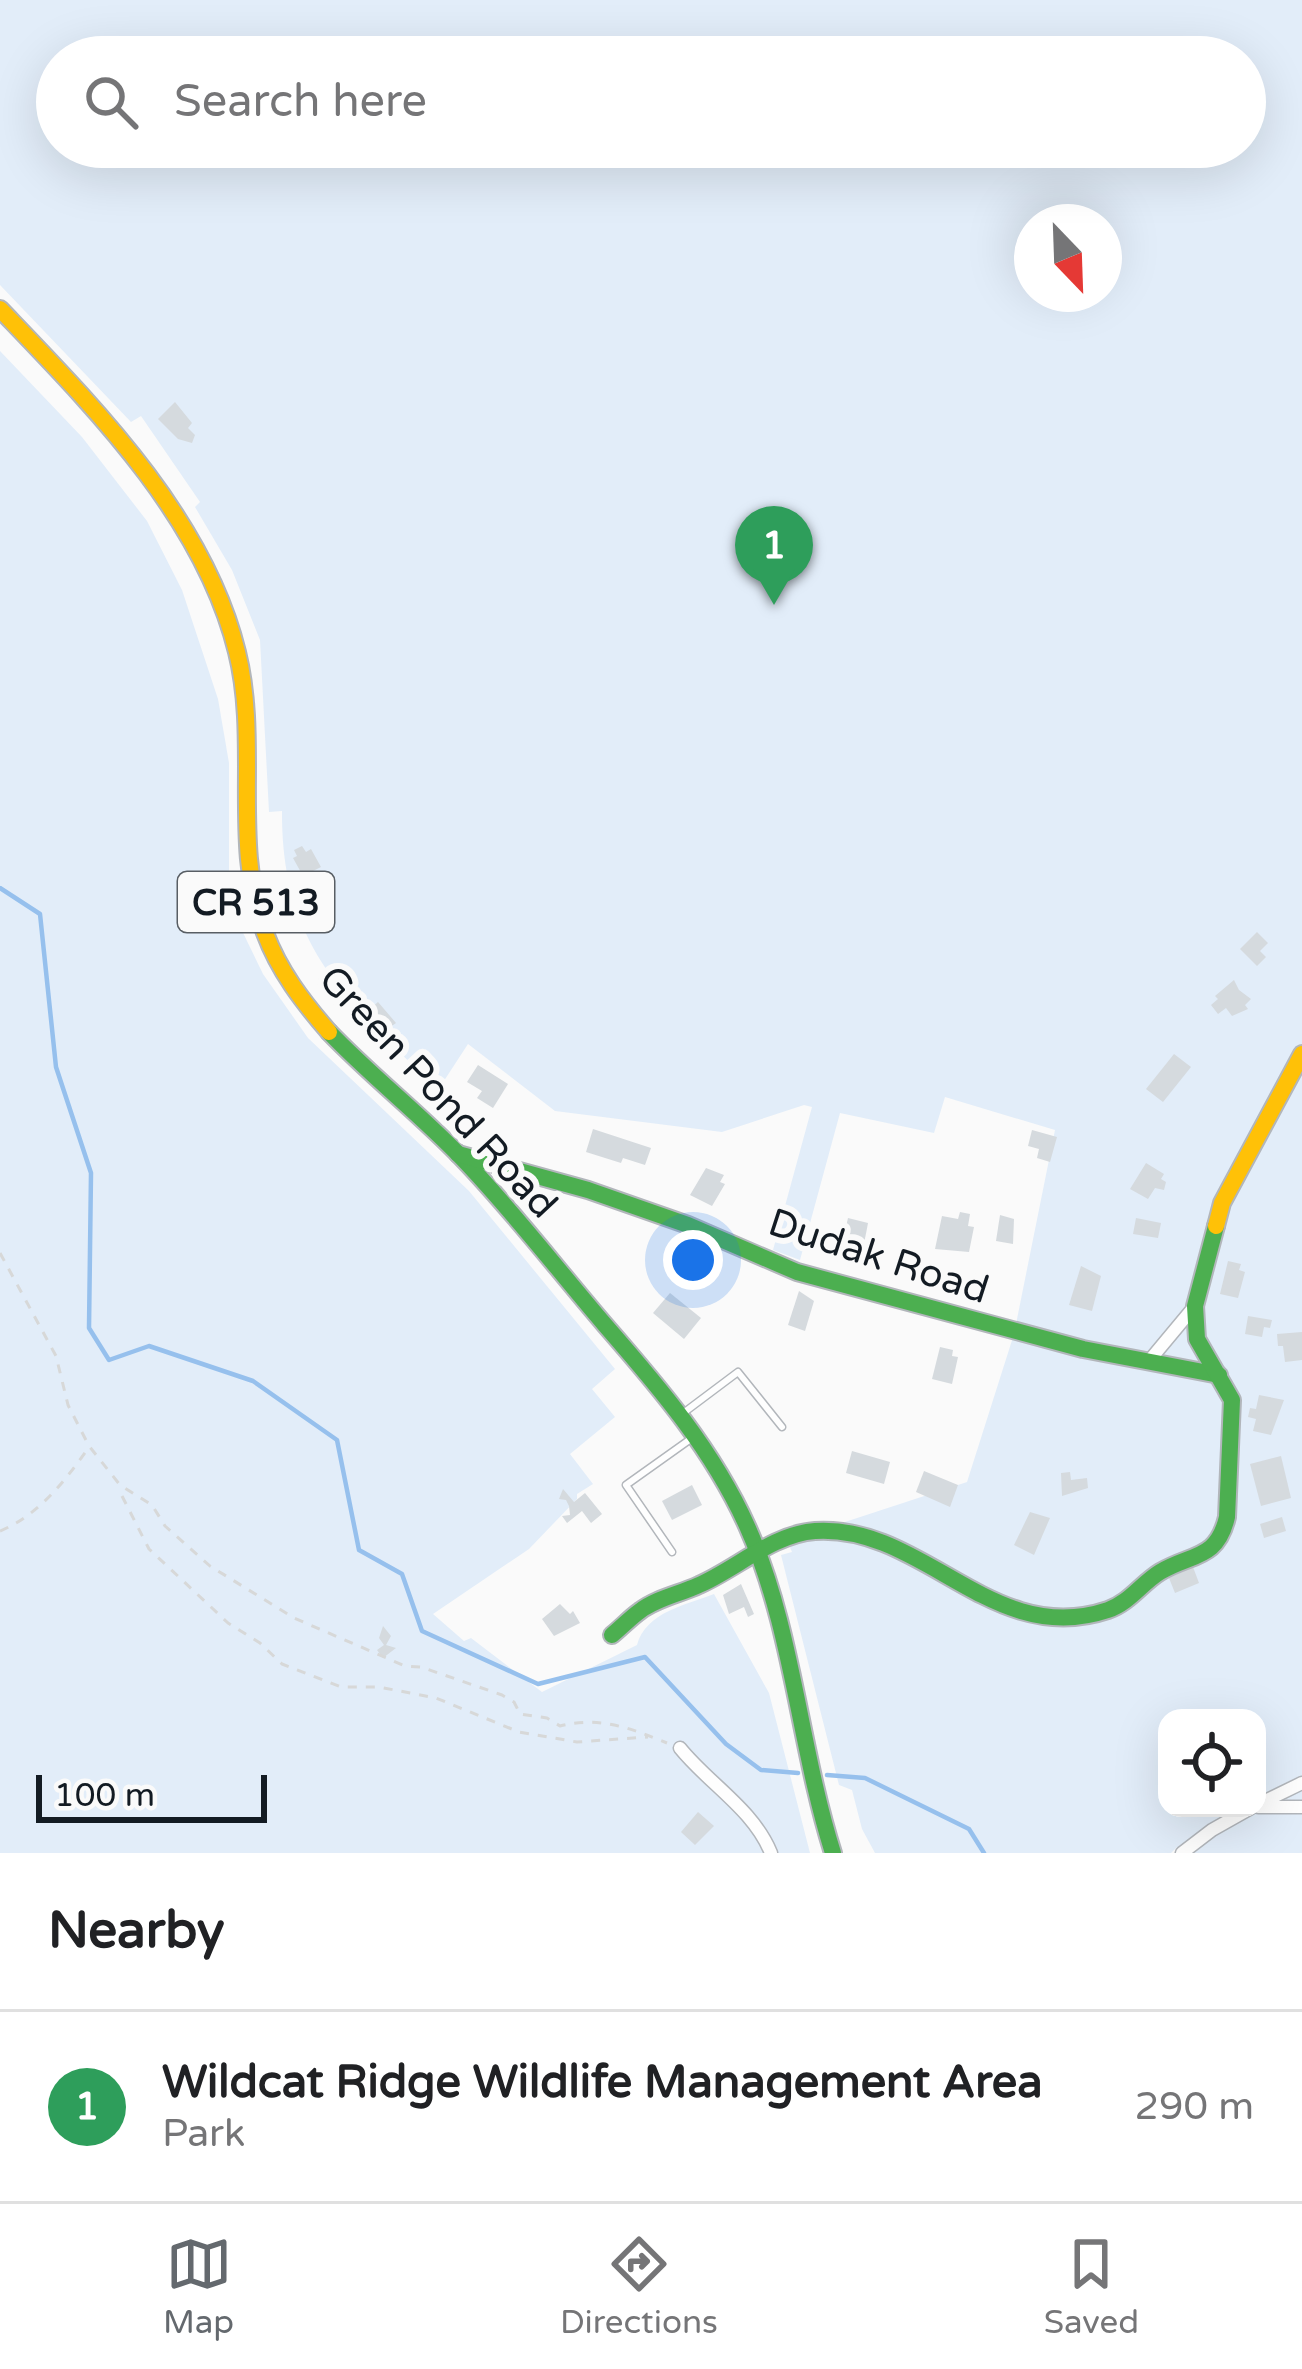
<!DOCTYPE html>
<html lang="en">
<head>
<meta charset="utf-8">
<style>
	:root { --surface:#fff; --page:#f2f2f2; --text:#202124; --muted:#757577; --line:#e0e0e0; --accent:#64696e }
	body { margin:0; font-family:"Varela Round",sans-serif; background:var(--page); color:var(--text) }
	.controls { position:absolute; right:36px; bottom:36px; display:grid; overflow:hidden; border-radius:24px; box-shadow:0 12px 48px #0002 }
	.controls button { width:108px; height:108px; display:grid; place-items:center; padding:0; border:0; border-bottom:3px solid var(--line); background:var(--surface); color:var(--text); font:60px sans-serif }
	.compass { position:absolute; left:1014px; top:204px; width:108px; height:108px; border-radius:50%; background:var(--surface); box-shadow:0 12px 48px #0002; rotate:157deg }
	.scale { position:absolute; left:36px; bottom:30px; width:231px; box-sizing:border-box; padding-left:12px; border:6px solid #131b23; border-top:0; font-size:33px; line-height:42px; white-space:nowrap; color:#131b23; -webkit-text-stroke:9px #fafafa; paint-order:stroke }
	.you { position:absolute; left:693px; top:1260px; width:42px; height:42px; margin:-30px; border:9px solid #fff; border-radius:50%; background:#1a73e8; box-shadow:0 0 0 18px #1a73e833 }
	.badge { display:grid; place-items:center; width:78px; height:78px; border-radius:50%; background:var(--accent); color:#fff; font-size:39px; font-weight:700 }
	.pin { position:absolute; translate:-50% -99px; filter:drop-shadow(0 3px 6px #0008) }
	.pin::after { content:''; position:absolute; top:63px; width:42px; height:36px; background:inherit; clip-path:polygon(0 0,100% 0,50% 100%) }
	.list { margin:0; padding:0; list-style:none }
	h2 { display:flex; justify-content:space-between; align-items:center; height:156px; margin:0; padding:0 48px; font-size:51px }
	h2 small { font-size:39px; font-weight:400; color:var(--muted) }
	.list li { display:grid; grid-template-columns:78px 1fr auto; gap:36px; align-items:center; box-sizing:border-box; height:192px; padding:0 48px; border-top:3px solid var(--line) }
	.list b { display:block; font-size:45px; white-space:nowrap }
	.list p { margin:0; font-size:39px; white-space:nowrap; color:var(--muted) }
	.list em { font-size:39px; font-style:normal; color:var(--muted) }
	.icon { flex:none; width:66px; height:66px; fill:none; stroke:currentColor; stroke-width:2; stroke-linecap:round; stroke-linejoin:round }
	.map { position:relative; flex:none; width:1302px; height:1853px; overflow:hidden }
	.search { position:absolute; background:var(--surface); box-shadow:0 12px 48px #0002; left:36px; right:36px; top:36px; height:132px; display:flex; align-items:center; gap:30px; box-sizing:border-box; padding:0 42px; border-radius:66px; color:var(--muted); font-size:45px }
	.sheet { height:348px; background:var(--surface) }
	nav { display:flex; justify-content:space-around; align-items:center; box-sizing:border-box; height:168px; border-top:3px solid var(--line); background:var(--surface); font-size:33px; color:var(--muted) }
	nav a { display:grid; justify-items:center; gap:6px }
	nav .on { color:var(--accent) }
	.map>svg:first-child { display:block }
	.green { fill:#e2edf9; fill-rule:evenodd }
	.lines { fill:none; stroke-linecap:round; stroke-linejoin:round }
	.stream { stroke:#96c0ed; stroke-width:4.5 }
	.building { fill:#d5dade }
	.lane-casing { stroke:#b2b6bb; stroke-width:9 }
	.street-casing { stroke:#b2b6bb; stroke-width:15 }
	.fast-casing { stroke:#b2b6bb; stroke-width:20 }
	.slow-casing { stroke:#b2b6bb; stroke-width:20 }
	.path { stroke:#d7d8d8; stroke-width:3; stroke-dasharray:9 9; stroke-linecap:butt }
	.lane { stroke:#fefefe; stroke-width:6 }
	.street { stroke:#fefefe; stroke-width:12 }
	.fast { stroke:#4caf50; stroke-width:16 }
	.slow { stroke:#ffc107; stroke-width:16 }
	.labels { text-anchor:middle; stroke-width:12; stroke-linejoin:round; paint-order:stroke }
	.shield { fill:#fafafa; stroke:#585e64; stroke-width:3 }
	.shield-label { font-size:36px; font-weight:bold; fill:#131b23 }
	.street-label { font-size:39px; fill:#131b23; stroke:#fafafa }
</style>
</head>
<body>
<div class="map">
<svg width="1302" height="1853" viewBox="0 0 1302 1853">
	<rect width="100%" height="100%" fill="#fafafa"/>
	<g class="green">
		<path d="M0,0H1302V1853H1182L1177,1847L1171,1853H875L862,1829L852,1790L839,1785L781,1555L792,1552L787,1541L967,1482L1014,1334L1055,1130L945,1097L934,1133L840,1113L800,1260L773,1250L812,1107L804,1105L722,1132L555,1111L468,1044L438,1090C348,1001 281,948 282,811L269,812L260,640L232,570L195,507L200,502L141,416L131,422L0,285ZM57,57H1245V147H57ZM1032,222H1104V294H1032ZM1167,1718H1257V1808H1167Z"/>
		<path d="M0,351L82,437L147,521L182,590L218,699L229,763V904L263,974L308,1038L469,1191L615,1369L592,1389L615,1417L570,1454L593,1484L577,1494V1499L529,1549L433,1614L464,1641L471,1638L542,1692L637,1645C646,1612 686,1605 714,1594L769,1693L810,1853H0Z"/>
	</g>
	<g class="lines">
		<g class="stream">
			<path d="M0,888L40,914L56,1067L91,1173L89,1328L109,1360L149,1346L253,1381L337,1440L359,1550L402,1574L422,1631L538,1684L645,1657L726,1744L761,1770L798,1773"/>
			<path d="M827,1775L865,1778L969,1829L984,1853"/>
		</g>
	</g>
	<g class="building">
		<path d="M175,402L192,423L188,428L195,435L192,443L178,439L158,419Z"/>
		<path d="M302,846L306,852L311,849L321,867L303,876L293,858L297,856L294,850Z"/>
		<path d="M1257,932L1268,943L1260,951L1266,957L1257,966L1240,949Z"/>
		<path d="M1234,980L1239,990L1251,999L1245,1005L1248,1009L1232,1016L1226,1008L1218,1014L1211,1005L1218,999L1215,996Z"/>
		<path d="M378,1002L396,1023L370,1041L362,1032L367,1027L359,1019Z"/>
		<path d="M1174,1054L1191,1067L1163,1102L1146,1089Z"/>
		<path d="M478,1065L508,1084L493,1108L477,1098L482,1091L467,1082Z"/>
		<path d="M593,1129L651,1148L645,1165L623,1158L621,1163L586,1152Z"/>
		<path d="M1032,1130L1057,1137L1050,1162L1037,1158L1039,1149L1028,1146Z"/>
		<path d="M1146,1163L1164,1174L1161,1179L1166,1182L1164,1190L1155,1188L1148,1199L1130,1189Z"/>
		<path d="M706,1168L724,1175L720,1182L725,1184L712,1206L690,1195Z"/>
		<path d="M960,1212L970,1214L968,1226L974,1227L969,1252L935,1249L942,1216L958,1219Z"/>
		<path d="M1000,1215L1014,1219L1013,1244L996,1241Z"/>
		<path d="M848,1218L868,1223L864,1244L843,1240Z"/>
		<path d="M1136,1218L1161,1223L1158,1238L1133,1234Z"/>
		<path d="M1228,1261L1241,1264L1239,1270L1245,1272L1238,1298L1220,1294Z"/>
		<path d="M1081,1266L1101,1276L1092,1311L1069,1305Z"/>
		<path d="M799,1291L814,1301L805,1331L788,1325Z"/>
		<path d="M670,1293L701,1318L684,1339L653,1313Z"/>
		<path d="M1248,1316L1272,1320L1270,1328L1264,1327L1262,1337L1245,1334Z"/>
		<path d="M1302,1332V1360L1285,1362L1283,1346H1278L1277,1334Z"/>
		<path d="M940,1347L953,1350L952,1356L958,1357L952,1384L932,1379Z"/>
		<path d="M1259,1395L1284,1400L1271,1435L1253,1431L1256,1419L1248,1417L1250,1408L1256,1409Z"/>
		<path d="M852,1451L890,1462L884,1484L846,1473Z"/>
		<path d="M1281,1456L1291,1498L1261,1506L1250,1464Z"/>
		<path d="M924,1471L958,1485L950,1507L916,1492Z"/>
		<path d="M1070,1472L1071,1480L1087,1478L1088,1488L1062,1496L1061,1473Z"/>
		<path d="M692,1485L702,1505L672,1520L662,1501Z"/>
		<path d="M563,1489L574,1502L585,1493L602,1514L591,1523L582,1511L567,1523L562,1516L570,1515L569,1506L566,1500L559,1499Z"/>
		<path d="M1030,1512L1050,1518L1034,1555L1014,1545Z"/>
		<path d="M1282,1517L1286,1531L1264,1538L1260,1524Z"/>
		<path d="M1193,1567L1199,1583L1175,1593L1169,1578Z"/>
		<path d="M741,1584L754,1614L748,1617L744,1607L729,1614L723,1595Z"/>
		<path d="M560,1604L570,1614L573,1611L580,1623L554,1636L542,1619Z"/>
		<path d="M383,1626L391,1636L386,1645L396,1648L383,1658L377,1650L384,1645L379,1638Z"/>
		<path d="M698,1812L714,1826L695,1845L681,1832Z"/>
	</g>
	<g class="lines">
		<g class="lane-casing">
			<g id="lane">
				<path d="M682,1414L738,1372L782,1427"/>
				<path d="M672,1552L626,1485L692,1438"/>
			</g>
		</g>
		<g class="street-casing">
			<g id="street">
				<path d="M1149,1361L1194,1307"/>
				<path d="M680,1748C709,1784 753,1809 771,1853"/>
				<path d="M1257,1805L1302,1783"/>
				<path d="M1258,1807H1302"/>
				<path d="M1182,1853L1212,1830L1251,1808"/>
			</g>
		</g>
		<g class="fast-casing">
			<g id="fast">
				<path d="M329,1032C371,1076 420,1114 462,1158C513,1211 557,1269 605,1325C659,1387 713,1450 747,1526C793,1628 799,1746 833,1853"/>
				<path d="M458,1154L588,1190L688,1225L797,1272L1083,1349L1219,1375"/>
				<path d="M612,1635C622,1627 630,1618 640,1611C657,1598 680,1594 699,1585C736,1569 773,1534 815,1531C924,1524 992,1649 1108,1610C1129,1603 1142,1583 1160,1572C1192,1553 1217,1560 1227,1517L1232,1400L1197,1339L1195,1306L1216,1226"/>
			</g>
		</g>
		<g class="slow-casing">
			<g id="slow">
				<path d="M0,309C93,406 204,517 237,652C260,744 231,844 265,933C279,971 303,1002 329,1032"/>
				<path d="M1216,1226L1222,1203L1302,1054"/>
			</g>
		</g>
		<g class="path">
			<path d="M0,1253L56,1356L68,1405L89,1446L120,1485L152,1505L165,1526L210,1566L294,1618L405,1666L421,1667L502,1695L514,1702L520,1714L547,1718L560,1726C600,1716 630,1728 667,1743"/>
			<path d="M122,1496L149,1549L228,1623L260,1643L282,1664L341,1687H379L436,1698L519,1732L577,1742L648,1737"/>
			<path d="M0,1531C39,1515 65,1481 89,1447"/>
		</g>
		<use href="#lane" class="lane"/>
		<use href="#street" class="street"/>
		<use href="#fast" class="fast"/>
		<use href="#slow" class="slow"/>
	</g>
	<g class="labels">
		<rect class="shield" x="178" y="872" width="156" height="60" rx="9"/>
		<g class="shield-label">
			<text x="256" y="915">CR 513</text>
		</g>
		<g class="street-label">
			<text transform="translate(439 1091) rotate(47)" y="14">Green Pond Road</text>
			<text transform="translate(879 1255) rotate(18)" y="14">Dudak Road</text>
		</g>
	</g>
</svg>
<div class="controls">
<button><svg class="icon" aria-label="locate" viewBox="0 0 24 24"><circle cx="12" cy="12" r="6"/><path d="M12 2v4M12 18v4M2 12h4M18 12h4"/></svg></button>
</div>
<svg class="compass" viewBox="-18 -18 36 36"><path d="M0-13l5 13h-10z" fill="#e53935"/><path d="M0 13l5-13h-10z" fill="#757577"/></svg>
<div class="scale">100 m</div>
<div class="you"></div>
<div class="pin badge" style="left:774px;top:605px;background:#2e9e5b">1</div>
<div class="search"><svg class="icon" aria-label="search" viewBox="0 0 24 24"><circle cx="10" cy="10" r="6"/><path d="M15 15l6 6"/></svg>Search here</div>
</div>
<section class="sheet">
<h2>Nearby<small></small></h2>
<ul class="list">
<li><span class="badge" style="background:#2e9e5b">1</span><div><b>Wildcat Ridge Wildlife Management Area</b><p>Park</p></div><em>290 m</em></li>
</ul>
</section>
<nav>
<a class="on"><svg class="icon" aria-label="map" viewBox="0 0 24 24"><path d="M3 6l6-2 6 2 6-2v14l-6 2-6-2-6 2zM9 4v14M15 6v14"/></svg>Map</a>
<a><svg class="icon" aria-label="directions" viewBox="0 0 24 24"><path d="M12 3l9 9-9 9-9-9zM9 14v-3h6M13 9l2 2-2 2"/></svg>Directions</a>
<a><svg class="icon" aria-label="saved" viewBox="0 0 24 24"><path d="M7 4h10v16l-5-4-5 4z"/></svg>Saved</a>
</nav>
</body>
</html>
